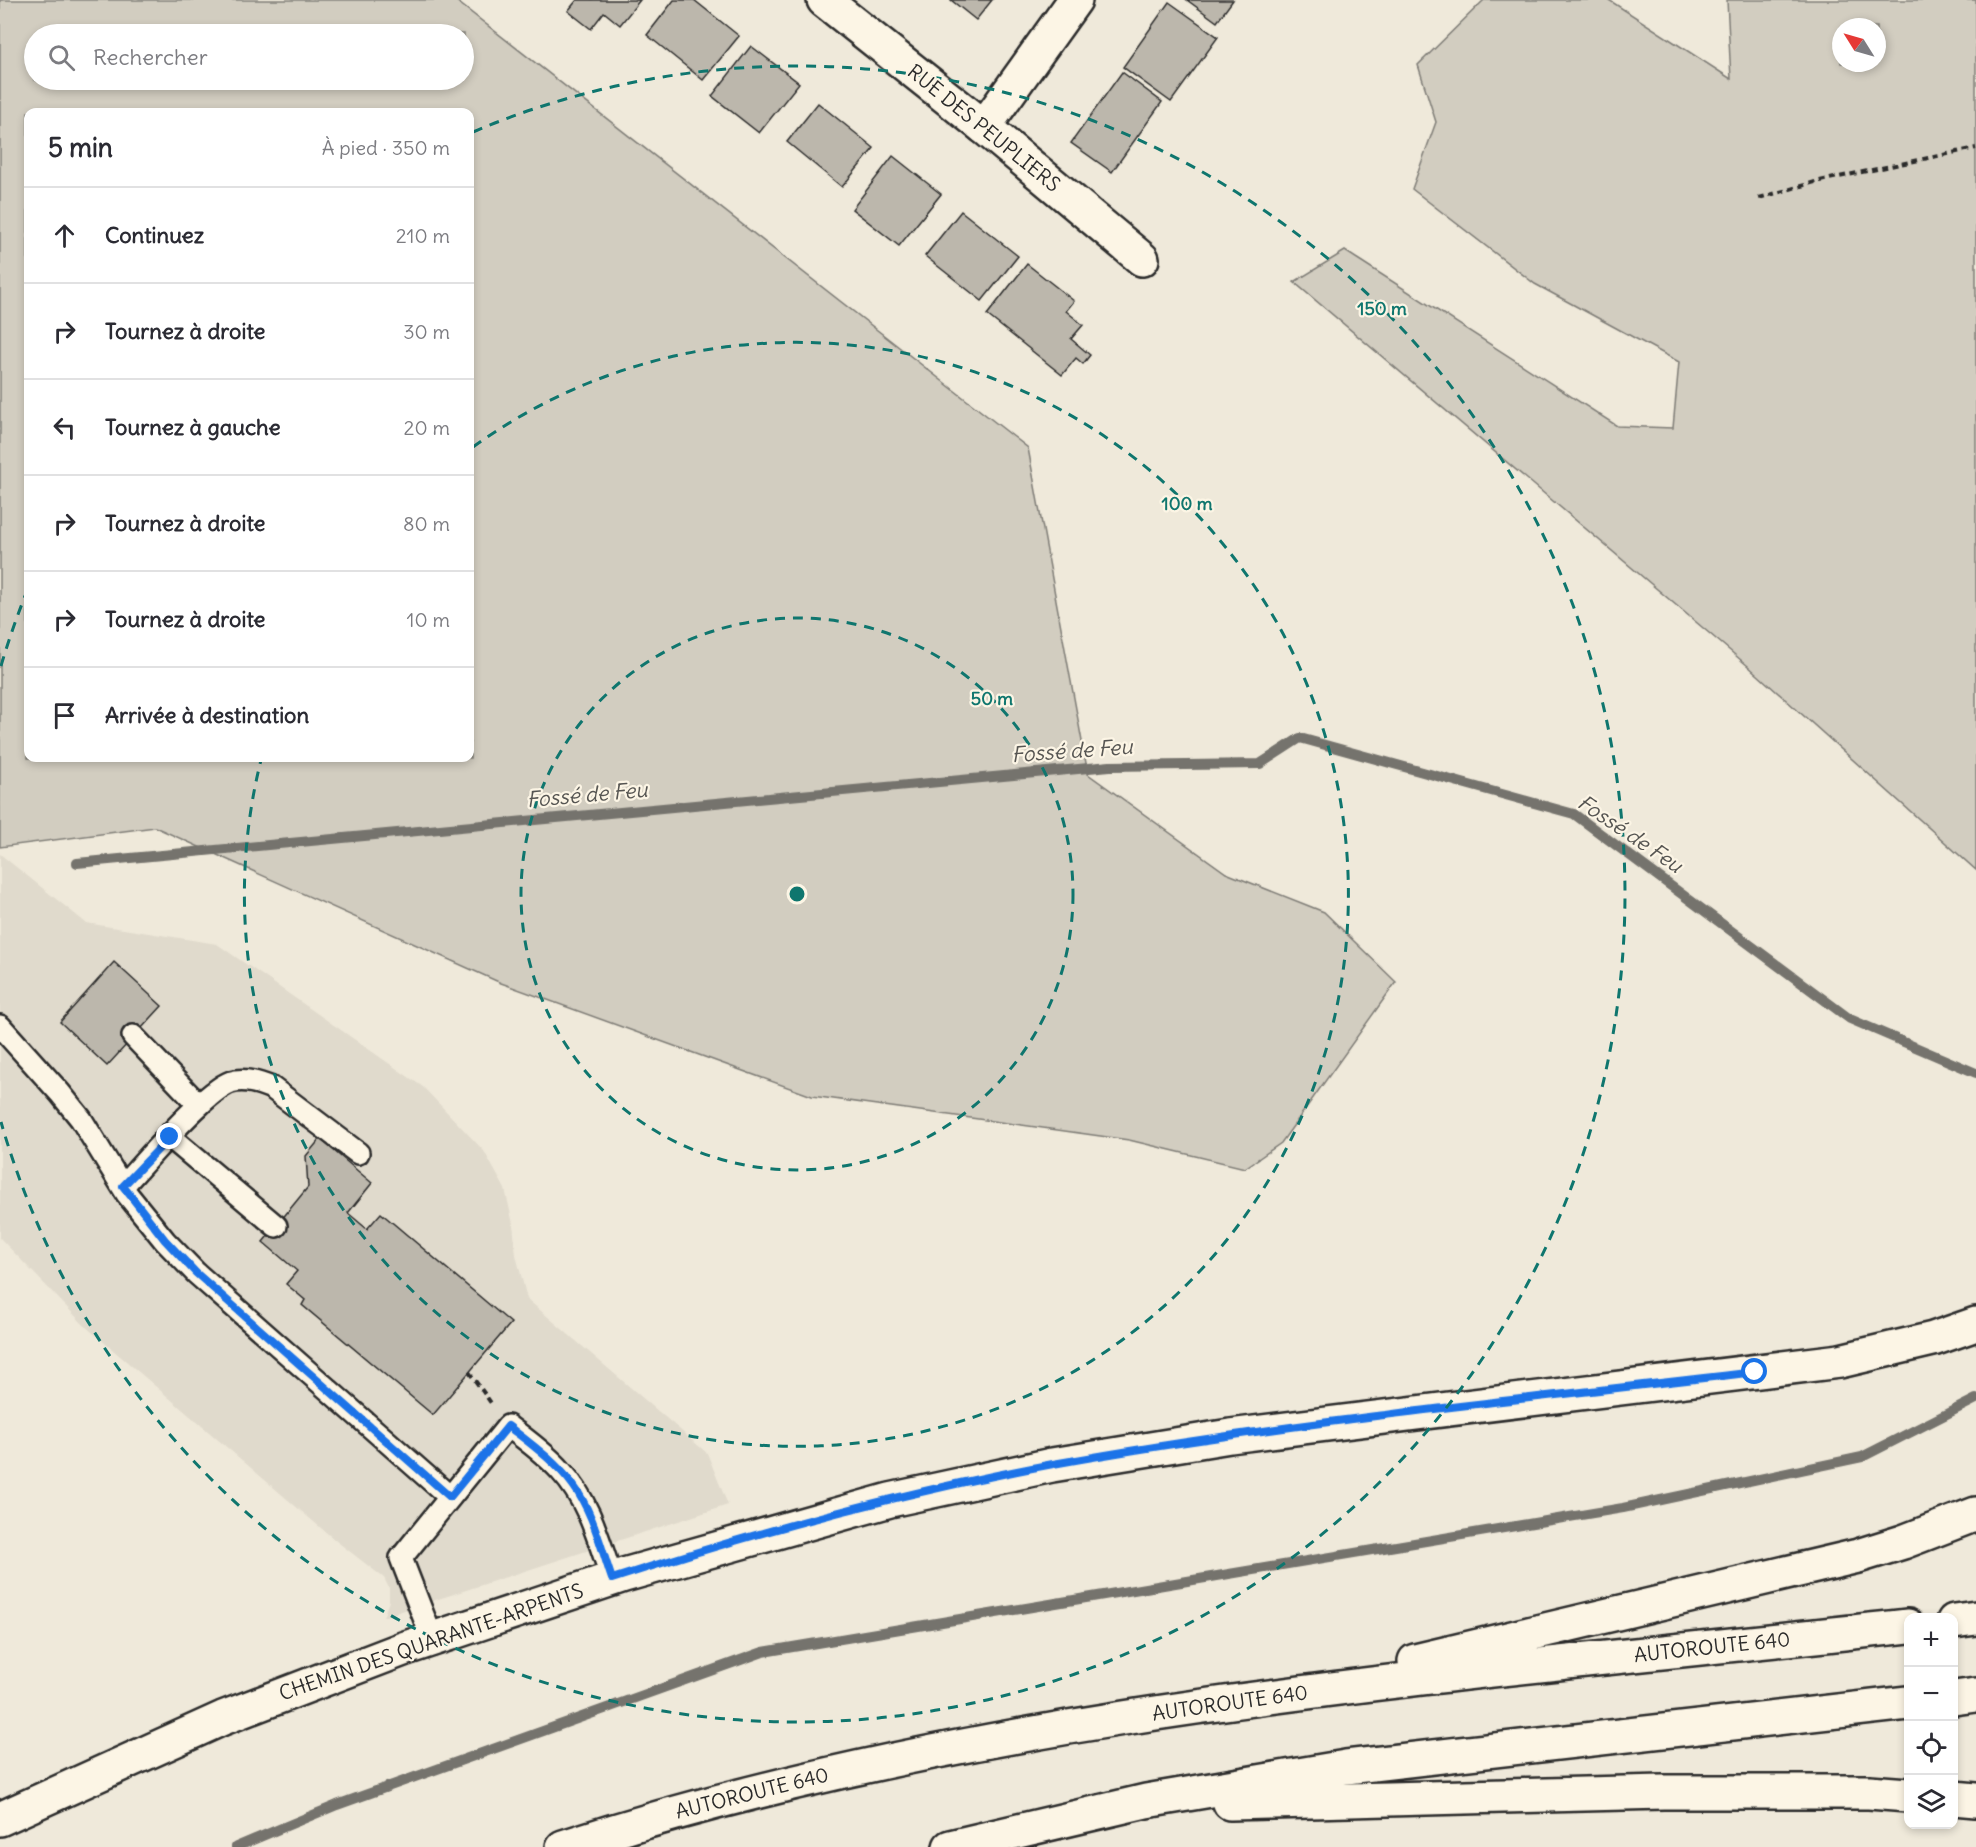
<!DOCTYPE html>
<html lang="fr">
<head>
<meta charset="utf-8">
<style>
	:root { --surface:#fff; --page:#f7f7f7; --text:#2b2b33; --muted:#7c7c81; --line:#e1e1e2 }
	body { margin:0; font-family:Delius,sans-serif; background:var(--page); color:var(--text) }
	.controls { position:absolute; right:18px; bottom:18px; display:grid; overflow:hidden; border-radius:12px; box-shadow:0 3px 9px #0003 }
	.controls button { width:54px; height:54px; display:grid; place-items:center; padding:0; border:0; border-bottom:2px solid var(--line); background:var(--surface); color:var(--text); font:30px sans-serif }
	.compass { position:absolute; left:1832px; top:18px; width:54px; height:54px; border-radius:50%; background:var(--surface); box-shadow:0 3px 9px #0003; rotate:307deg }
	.stop { position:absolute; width:18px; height:18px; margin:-14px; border:4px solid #1a73e8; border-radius:50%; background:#fff }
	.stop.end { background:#1a73e8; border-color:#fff; box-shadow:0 2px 6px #0008 }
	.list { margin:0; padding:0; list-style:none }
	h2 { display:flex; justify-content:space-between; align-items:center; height:78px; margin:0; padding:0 24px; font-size:26px }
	h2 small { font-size:20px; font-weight:400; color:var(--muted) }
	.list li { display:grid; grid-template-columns:39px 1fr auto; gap:18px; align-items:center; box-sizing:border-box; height:96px; padding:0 24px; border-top:2px solid var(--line) }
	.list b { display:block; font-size:22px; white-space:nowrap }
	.list em { font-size:20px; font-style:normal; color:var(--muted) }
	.icon { flex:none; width:33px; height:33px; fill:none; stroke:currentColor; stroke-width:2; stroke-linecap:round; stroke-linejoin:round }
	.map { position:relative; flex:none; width:1976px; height:1847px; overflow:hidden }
	.search { position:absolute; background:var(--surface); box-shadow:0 3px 9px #0003; left:24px; top:24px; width:450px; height:66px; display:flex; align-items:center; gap:15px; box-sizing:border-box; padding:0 21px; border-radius:33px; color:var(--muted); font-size:22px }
	.panel { position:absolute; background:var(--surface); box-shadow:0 3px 9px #0003; left:24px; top:108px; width:450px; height:654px; border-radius:12px }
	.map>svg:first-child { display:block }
	.built { fill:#e0dacc }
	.green { fill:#d2cdc0; stroke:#7e7c76; stroke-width:1.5; fill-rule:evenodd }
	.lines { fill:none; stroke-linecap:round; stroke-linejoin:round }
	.stream { stroke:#75736d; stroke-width:10 }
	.building { fill:#bcb7ac; stroke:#2b2b2b; stroke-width:1.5 }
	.service-casing { stroke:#2b2b2b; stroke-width:26 }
	.minor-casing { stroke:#2b2b2b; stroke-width:38 }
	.tertiary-casing { stroke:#2b2b2b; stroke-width:38 }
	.motorway-casing { stroke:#2b2b2b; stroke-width:38 }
	.path { stroke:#2b2b2b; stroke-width:4; stroke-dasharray:6 4.5; stroke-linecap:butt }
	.service { stroke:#fcf5e5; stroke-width:21 }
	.minor { stroke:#fcf5e5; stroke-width:33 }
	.tertiary { stroke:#fcf5e5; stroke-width:33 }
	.motorway { stroke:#fcf5e5; stroke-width:33 }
	.route { stroke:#1a73e8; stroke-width:8 }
	.ring { fill:none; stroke:#0f766e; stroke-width:3; stroke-dasharray:10 8 }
	.labels { text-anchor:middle; stroke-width:4.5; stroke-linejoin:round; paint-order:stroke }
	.street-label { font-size:20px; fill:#2b2b2b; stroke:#fcf5e5 }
	.water-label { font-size:21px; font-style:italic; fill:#565552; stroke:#fcf5e5 }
	.centre { fill:#0f766e; stroke:#fcf5e5; stroke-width:3 }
	.ring-label { font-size:18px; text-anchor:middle; font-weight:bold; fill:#0f766e; stroke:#fcf5e5; stroke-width:4.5; stroke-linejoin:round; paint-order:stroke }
</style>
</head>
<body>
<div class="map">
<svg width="1976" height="1847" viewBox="0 0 1976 1847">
	<rect width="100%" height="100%" fill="#efe9da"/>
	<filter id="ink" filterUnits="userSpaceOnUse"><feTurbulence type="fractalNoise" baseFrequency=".0167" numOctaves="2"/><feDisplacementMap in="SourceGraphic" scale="12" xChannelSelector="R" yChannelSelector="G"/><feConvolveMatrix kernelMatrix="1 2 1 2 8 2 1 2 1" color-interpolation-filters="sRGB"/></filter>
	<g filter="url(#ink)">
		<path class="built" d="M0,854L86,923L217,944L423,1087L484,1151L505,1189L513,1224L516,1255L527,1299L707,1453L728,1505L383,1617L389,1601V1588L384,1578L335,1540L85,1326L0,1238Z"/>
		<g class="green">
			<path d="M0,0H455L1028,448L1088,774L1226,873L1324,912L1396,982L1281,1143L1245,1168L1129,1140L812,1096L501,983L155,827L0,847ZM34,34H464V80H34ZM28,112H470V758H28Z"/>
			<path d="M1484,0H1609L1731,79L1727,0H1976V870L1748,666L1294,282L1345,251L1617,426L1673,428L1679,362L1535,284L1412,189L1436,122L1418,65ZM1841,27H1877V63H1841Z"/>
		</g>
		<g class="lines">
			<g class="stream">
				<path d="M77,863L1110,766L1260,764L1300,738L1574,814L1850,1019L1976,1073"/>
				<path d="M236,1847L337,1805L763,1652L1623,1508L1862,1457L1976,1399"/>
			</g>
		</g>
		<g class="building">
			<path d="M577,0H640L620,25L604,12L591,29L568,11Z"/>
			<path d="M674,0H694L739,36L703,80L647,35Z"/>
			<path d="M951,0H992L976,20Z"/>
			<path d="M1187,0H1233L1217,22Z"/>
			<path d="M1169,2L1218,37L1171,102L1123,67Z"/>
			<path d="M751,46L799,83L759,133L712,96Z"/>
			<path d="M1122,72L1162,102L1112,172L1071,143Z"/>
			<path d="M818,103L874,148L842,187L787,142Z"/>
			<path d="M893,156L941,194L899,246L852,209Z"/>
			<path d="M961,211L1018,256L982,301L925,256Z"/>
			<path d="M1027,264L1074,301L1066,311L1083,325L1071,339L1090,355L1083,364L1076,358L1062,375L987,315Z"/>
			<path d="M114,962L162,1006L107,1066L60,1022Z"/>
			<path d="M320,1139L372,1183L348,1213L367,1229L381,1213L511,1323L433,1415L302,1305L305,1300L286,1284L297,1271L263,1242L308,1187L306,1156Z"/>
		</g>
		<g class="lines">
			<g class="service-casing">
				<g id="service">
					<path d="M0,1026L60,1093L81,1119L127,1194L165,1241L196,1273L450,1497"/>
					<path d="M133,1036L199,1105"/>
					<path d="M170,1137L276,1226"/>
					<path d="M123,1186C144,1163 205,1091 231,1082C245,1078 259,1083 272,1088L358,1153"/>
					<path d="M432,1638L401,1558L508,1426C526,1440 546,1454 561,1471C589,1501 599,1541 612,1579"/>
				</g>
			</g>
			<g class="minor-casing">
				<g id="minor">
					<path d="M824,0L984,127L1142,259"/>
					<path d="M984,127L1075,0"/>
				</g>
			</g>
			<g class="tertiary-casing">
				<path id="tertiary" d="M0,1819L223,1718L403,1649L624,1575L890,1500L1052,1465L1230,1436L1840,1361L1933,1339L1976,1324"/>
			</g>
			<g class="motorway-casing">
				<g id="motorway">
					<path d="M1954,1621L1976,1618"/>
					<path d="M1415,1661L1858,1556L1903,1542L1976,1514"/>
					<path d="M1954,1698L1976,1695"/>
					<path d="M1954,1798L1976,1800"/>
					<path d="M1230,1803L1663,1792H1869L1908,1795"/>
					<path d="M563,1847C998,1706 1457,1676 1908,1626"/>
					<path d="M950,1847L1146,1801L1346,1767L1908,1703"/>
				</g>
			</g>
			<g class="path">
				<path d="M1759,198L1815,182L1976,148"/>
				<path d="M469,1372L491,1403"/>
			</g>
			<use href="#service" class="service"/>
			<use href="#minor" class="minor"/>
			<use href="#tertiary" class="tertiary"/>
			<use href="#motorway" class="motorway"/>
		</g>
	</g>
	<g class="lines" filter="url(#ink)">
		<path class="route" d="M170,1137L123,1186L165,1240L196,1273L450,1497L508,1426C531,1444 555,1461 573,1485C593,1512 601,1548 612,1579C756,1532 904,1492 1053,1464C1285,1422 1521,1400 1755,1372"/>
	</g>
	<g class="ring">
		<circle cx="797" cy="894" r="276"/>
		<path d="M473 447A552 552 0 1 1 261 760"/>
		<path d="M1 666A828 828 0 0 1 27 591M473 132A828 828 0 1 1 1 1122"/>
	</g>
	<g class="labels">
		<g class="street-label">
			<text transform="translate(984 128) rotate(39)" y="7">RUE DES PEUPLIERS</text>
			<text transform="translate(431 1642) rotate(-19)" y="7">CHEMIN DES QUARANTE-ARPENTS</text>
			<text transform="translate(1712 1647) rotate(-6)" y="7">AUTOROUTE 640</text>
			<text transform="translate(1230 1703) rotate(-8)" y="7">AUTOROUTE 640</text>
			<text transform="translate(752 1793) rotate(-14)" y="7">AUTOROUTE 640</text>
		</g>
		<g class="water-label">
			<text transform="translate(1072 751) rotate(-4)" y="7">Fossé de Feu</text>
			<text transform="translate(587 795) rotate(-5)" y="7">Fossé de Feu</text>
			<text transform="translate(1630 834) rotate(34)" y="7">Fossé de Feu</text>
		</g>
	</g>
	<circle cx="797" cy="894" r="9" class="centre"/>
	<g class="ring-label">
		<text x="1382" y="315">150 m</text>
		<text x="1187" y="510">100 m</text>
		<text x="992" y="705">50 m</text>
	</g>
</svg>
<div class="controls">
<button>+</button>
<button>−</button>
<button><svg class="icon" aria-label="locate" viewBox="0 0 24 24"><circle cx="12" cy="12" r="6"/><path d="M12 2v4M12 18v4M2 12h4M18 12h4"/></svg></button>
<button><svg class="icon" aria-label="layers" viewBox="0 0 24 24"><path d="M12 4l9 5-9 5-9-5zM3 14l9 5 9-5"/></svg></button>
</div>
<svg class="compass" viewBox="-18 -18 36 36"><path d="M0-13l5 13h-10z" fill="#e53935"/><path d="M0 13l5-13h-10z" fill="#7c7c81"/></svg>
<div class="stop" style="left:1755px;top:1372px"></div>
<div class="stop end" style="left:170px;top:1137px"></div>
<div class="search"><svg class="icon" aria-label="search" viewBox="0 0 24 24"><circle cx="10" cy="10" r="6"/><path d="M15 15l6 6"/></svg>Rechercher</div>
<section class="panel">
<h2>5 min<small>À pied · 350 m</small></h2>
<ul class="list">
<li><svg class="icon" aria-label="ahead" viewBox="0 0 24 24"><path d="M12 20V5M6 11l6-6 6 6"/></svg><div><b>Continuez</b></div><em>210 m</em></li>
<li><svg class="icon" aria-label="right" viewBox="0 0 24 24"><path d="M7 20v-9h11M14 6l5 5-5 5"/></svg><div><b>Tournez à droite</b></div><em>30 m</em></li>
<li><svg class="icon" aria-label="left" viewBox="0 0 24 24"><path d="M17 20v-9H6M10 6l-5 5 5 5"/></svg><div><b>Tournez à gauche</b></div><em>20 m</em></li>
<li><svg class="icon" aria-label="right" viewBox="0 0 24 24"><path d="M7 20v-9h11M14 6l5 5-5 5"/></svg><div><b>Tournez à droite</b></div><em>80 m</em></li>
<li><svg class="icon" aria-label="right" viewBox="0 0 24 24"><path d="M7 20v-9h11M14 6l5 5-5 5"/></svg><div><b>Tournez à droite</b></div><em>10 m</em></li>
<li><svg class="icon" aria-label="arrive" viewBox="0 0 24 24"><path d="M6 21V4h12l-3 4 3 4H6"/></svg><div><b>Arrivée à destination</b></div></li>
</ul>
</section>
</div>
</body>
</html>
